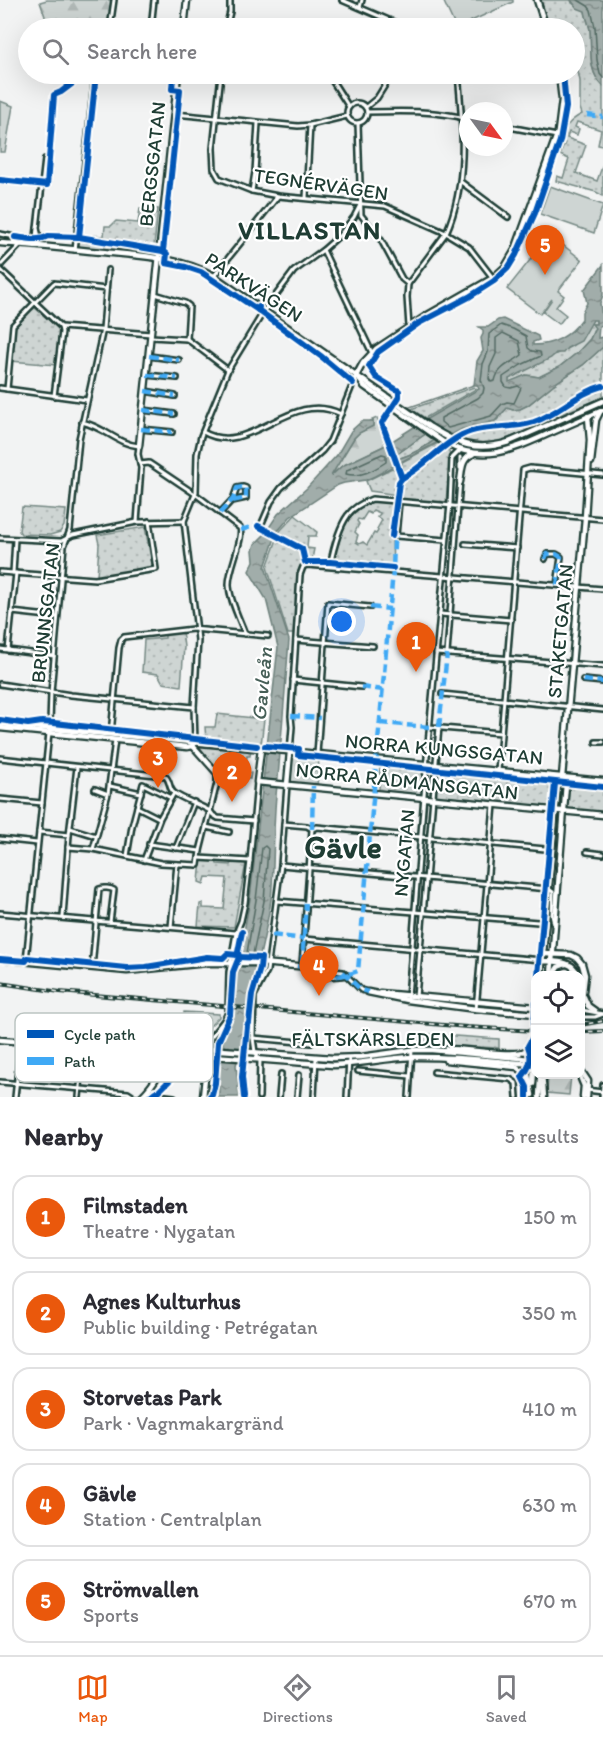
<!DOCTYPE html>
<html lang="en">
<head>
<meta charset="utf-8">
<style>
	:root { --surface:#fff; --page:#f7f7f7; --text:#2b2b33; --muted:#7c7c81; --line:#e1e1e2; --accent:#ea580c }
	body { margin:0; font-family:Itim,sans-serif; background:var(--page); color:var(--text) }
	.controls { position:absolute; right:18px; bottom:18px; display:grid; overflow:hidden; border-radius:12px; box-shadow:0 6px 24px #0002 }
	.controls button { width:54px; height:54px; display:grid; place-items:center; padding:0; border:0; border-bottom:2px solid var(--line); background:var(--surface); color:var(--text); font:30px sans-serif }
	.compass { position:absolute; left:459px; top:102px; width:54px; height:54px; border-radius:50%; background:var(--surface); box-shadow:0 6px 24px #0002; rotate:123deg }
	.you { position:absolute; left:342px; top:622px; width:21px; height:21px; margin:-15px; border:4px solid #fff; border-radius:50%; background:#1a73e8; box-shadow:0 0 0 9px #1a73e833 }
	.badge { display:grid; place-items:center; width:39px; height:39px; border-radius:50%; background:var(--accent); color:#fff; font-size:20px; font-weight:700 }
	.pin { position:absolute; translate:-50% -50px; filter:drop-shadow(0 2px 3px #0008) }
	.pin::after { content:''; position:absolute; top:32px; width:21px; height:18px; background:inherit; clip-path:polygon(0 0,100% 0,50% 100%) }
	.list { margin:0; padding:0; list-style:none }
	h2 { display:flex; justify-content:space-between; align-items:center; height:78px; margin:0; padding:0 24px; font-size:26px }
	h2 small { font-size:20px; font-weight:400; color:var(--muted) }
	.list li { display:grid; grid-template-columns:39px 1fr auto; gap:18px; align-items:center; box-sizing:border-box; height:84px; margin:0 12px 12px; padding:0 12px; border:2px solid var(--line); border-radius:18px }
	.list b { display:block; font-size:22px; white-space:nowrap }
	.list p { margin:0; font-size:20px; white-space:nowrap; color:var(--muted) }
	.list em { font-size:20px; font-style:normal; color:var(--muted) }
	.icon { flex:none; width:33px; height:33px; fill:none; stroke:currentColor; stroke-width:2; stroke-linecap:round; stroke-linejoin:round }
	.map { position:relative; flex:none; width:603px; height:1097px; overflow:hidden }
	.search { position:absolute; background:var(--surface); box-shadow:0 6px 24px #0002; left:18px; right:18px; top:18px; height:66px; display:flex; align-items:center; gap:15px; box-sizing:border-box; padding:0 21px; border-radius:33px; color:var(--muted); font-size:22px }
	.sheet { height:558px; background:var(--surface) }
	nav { display:flex; justify-content:space-around; align-items:center; box-sizing:border-box; height:84px; border-top:2px solid var(--line); background:var(--surface); font-size:16px; color:var(--muted) }
	nav a { display:grid; justify-items:center; gap:3px }
	nav .on { color:var(--accent) }
	.map>svg:first-child { display:block }
	.grass { fill:url(#grass-dots); stroke:#768984; stroke-width:1.5; fill-rule:evenodd }
	.forest { fill:url(#forest-firs); stroke:#768984; stroke-width:1.5 }
	.garden { fill:#ced5d3; stroke:#768984; stroke-width:1.5 }
	.water { fill:url(#water-ripples); stroke:#6d807b; stroke-width:1.5; fill-rule:evenodd }
	.lines { fill:none; stroke-linecap:round; stroke-linejoin:round }
	.shore { stroke:#536a63; stroke-width:1.5 }
	.stream { stroke:#6d807b; stroke-width:1.5 }
	.street-casing { stroke:#1f3d34; stroke-width:8 }
	.secondary-casing { stroke:#1f3d34; stroke-width:9 }
	.street { stroke:#fff; stroke-width:3 }
	.secondary { stroke:#fff; stroke-width:4.5 }
	.rail-casing { stroke:#1f3d34; stroke-width:4 }
	.rail { stroke:#fff; stroke-width:1.5; stroke-dasharray:4.5; stroke-linecap:butt }
	.secondary-bridge-casing { stroke:#1f3d34; stroke-width:9; stroke-linecap:butt }
	.secondary-bridge { stroke:#fff; stroke-width:4.5 }
	.quiet { stroke:#3fa9f5; stroke-width:4.5; stroke-dasharray:9 4.5; stroke-linecap:butt }
	.cycleway-casing { stroke:#fff; stroke-width:10 }
	.cycleway { stroke:#0057b8; stroke-width:6 }
	.labels { text-anchor:middle; stroke-width:4.5; stroke-linejoin:round; paint-order:stroke }
	.street-label { font-size:20px; fill:#1f3d34; stroke:#fff }
	.water-label { font-size:21px; font-style:italic; fill:#465f57; stroke:#fff }
	.district-label { font-size:26px; font-weight:bold; letter-spacing:1.5px; fill:#1f3d34; stroke:#fff }
	.town-label { font-size:32px; font-weight:bold; fill:#1f3d34; stroke:#fff }
	.key { fill:#fff; stroke:#bcc5c2; stroke-width:1.5 }
	.key-label { font-size:16px; fill:#1f3d34 }
</style>
</head>
<body>
<div class="map">
<svg width="603" height="1097" viewBox="0 0 603 1097">
	<defs>
		<pattern id="grass-dots" width="8" height="8" patternUnits="userSpaceOnUse" patternTransform="scale(1.5)"><rect width="8" height="8" fill="#ced5d3"/><path d="M2 2h.1M6 6h.1" fill="none" stroke="#b0b8b6" stroke-width="1.8" stroke-linecap="round"/></pattern>
		<pattern id="forest-firs" width="22" height="20" patternUnits="userSpaceOnUse" patternTransform="scale(1.5)"><rect width="22" height="20" fill="#ced5d3"/><path d="M5 1l3.5 6h-7zM16 11l3.5 6h-7z" fill="#b0b8b6"/></pattern>
		<pattern id="water-ripples" width="26" height="14" patternUnits="userSpaceOnUse" patternTransform="scale(1.5)"><rect width="26" height="14" fill="#a1adaa"/><path d="M2 4q2-2 4 0t4 0M15 11q2-2 4 0t4 0" fill="none" stroke="#838e8b"/></pattern>
	</defs>
	<rect width="100%" height="100%" fill="#f2f3f3"/>
	<filter id="ink" filterUnits="userSpaceOnUse"><feTurbulence type="fractalNoise" baseFrequency=".0167" numOctaves="2"/><feDisplacementMap in="SourceGraphic" scale="12" xChannelSelector="R" yChannelSelector="G"/><feConvolveMatrix kernelMatrix="1 2 1 2 8 2 1 2 1" color-interpolation-filters="sRGB"/></filter>
	<g filter="url(#ink)">
		<g class="grass">
			<path d="M539,0H571L572,3L585,11C586,18 589,24 590,30C592,50 587,71 603,86V146L598,145L601,130L577,122L575,127L579,129L577,135L569,132L567,138L586,145L576,173L597,181L603,164V196L596,192L556,181L557,176L563,178L569,159L560,155L565,143L560,141C563,128 570,120 582,114L580,108V81L575,57L574,28H548Z"/>
			<path d="M140,208L158,209L153,255L81,248L79,246L78,234L104,236L105,226H111L116,221L138,223Z"/>
			<path d="M34,307L60,330L56,365L11,361L14,327Z"/>
			<path d="M593,319L596,320V324H593L595,327L590,339L578,352L559,367L539,377L526,375L509,383L508,379L572,346Z"/>
			<path d="M603,347V397C589,404 574,408 560,415C524,431 491,455 451,435L462,429L497,420L507,408L513,410L520,409L528,405L554,384L583,365Z"/>
			<path d="M474,387L476,389L425,418L411,409Z"/>
			<path d="M434,428H441L443,431C432,445 411,455 395,460L391,455L397,454Z"/>
			<path d="M438,443C441,445 447,448 449,452C452,458 446,494 446,504L398,500L401,483L405,479L402,462Z"/>
			<path d="M392,468L399,472L402,478L399,482L398,495L370,491L366,481Z"/>
			<path d="M372,499L396,501L392,536L393,568L330,562L347,515L351,511ZM373,510L380,513V514L377,517L382,520L377,529L378,531L376,534L374,533L367,545L363,542L359,544L356,542L358,535L355,532L359,524L357,521L358,519L362,520L367,512L371,514Z"/>
			<path d="M22,507L66,510L64,526L60,532L50,535L21,534L19,531Z"/>
			<path d="M295,515L317,532L316,536H308L307,548L314,549L312,559L303,561L298,571L294,634H288L267,567L280,531Z"/>
			<path d="M145,527L153,569L97,577L99,544L97,535Z"/>
			<path d="M182,631L184,647L181,686L163,683L158,674L142,672L144,640L165,638V632Z"/>
			<path d="M217,714L264,719L261,745L206,740L205,727H215Z"/>
			<path d="M199,746L251,750L250,756H247L245,772L251,773L250,779L224,774L216,769Z"/>
			<path d="M293,755L319,758L317,787L290,785Z"/>
			<path d="M380,763L603,785V812L379,791Z"/>
			<path d="M201,860L216,861L217,864L231,865L233,862L246,863L234,927L198,926L200,904L203,903V908L224,909L227,878L206,877L204,884L199,882Z"/>
			<path d="M425,1034L499,1039V1048L418,1044V1036Z"/>
		</g>
		<g class="forest">
			<path d="M47,0H113L110,28L89,26L77,19L76,28H49L40,2Z"/>
			<path d="M377,418L386,445L342,466L330,476L354,438L359,433L373,426V421H370Z"/>
			<path d="M184,1012L219,1014V1017L206,1030L199,1042L179,1040L184,1026Z"/>
			<path d="M548,1075H571L569,1095L547,1093Z"/>
		</g>
		<g class="garden">
			<path d="M443,0H513V2L456,28Z"/>
			<path d="M0,101L13,106L5,152H0Z"/>
			<path d="M550,186L603,205L594,233L540,214Z"/>
			<path d="M550,235L582,260L558,291L564,296L556,307L566,315L559,324L543,312L552,299L540,314L507,289Z"/>
		</g>
		<g class="water">
			<path d="M571,0H603V86C587,71 592,50 590,30C589,24 586,18 585,11L577,8Z"/>
			<path d="M603,265V295L600,303L603,325L599,326L598,338L603,337V347L583,365L554,384L528,405L520,409L513,410L507,408L495,421L462,429L375,476L366,480L344,483L338,485L290,517L277,532L265,567L289,640L278,778C272,818 275,859 271,899C267,930 258,961 252,991C247,1000 245,1010 248,1020L246,1023L236,1065L239,1097H219C219,1079 219,1061 223,1043C226,1026 238,1009 233,992L250,899L278,647L266,599L249,571L254,561L253,550L255,544L264,535L278,514L307,488L337,455L351,431L362,421H373V426L359,433L354,438L331,476L342,466L386,445L425,420L479,389L477,385H474L477,361L483,351L481,338L483,334V330L479,327H488L498,320L503,319L538,336L539,340L533,342V345C555,345 570,336 582,319V312L587,303L584,290ZM593,320H596V324H592L595,328L590,339L578,352L559,367L539,377L526,375L509,382V379L551,358L556,353H563L567,348L581,341ZM434,428H441L443,431C433,445 411,455 395,460L392,455L397,454Z"/>
		</g>
		<g class="lines">
			<g class="shore">
				<path d="M578,0L588,6L591,10L595,27L597,60L600,74L603,78"/>
				<path d="M501,325L513,329L526,336L528,348L532,351L540,352L541,356L521,365L503,377V382L506,387L511,388L518,386L521,388L514,403L507,402L502,404L491,416L448,428L441,422V418L478,398L483,393L484,388L481,380L483,364L488,352L489,334Z"/>
				<path d="M503,333L519,341L522,355C512,363 498,366 495,381L491,382L489,379L490,367L496,354V338Z"/>
				<path d="M382,454L386,455V462C374,470 360,478 346,474L347,470Z"/>
				<path d="M246,959L256,900L262,848L265,846L268,849L264,901L252,959"/>
			</g>
			<path class="stream" d="M407,408L474,385"/>
			<g class="street-casing">
				<g id="street">
					<path d="M342,0L407,28"/>
					<path d="M360,7L362,0"/>
					<path d="M110,28L114,0"/>
					<path d="M151,28L154,0"/>
					<path d="M226,28L230,12V0"/>
					<path d="M221,74L213,149L214,169L219,178L252,191L278,196L385,206L446,233L469,247L493,278"/>
					<path d="M328,74L349,107"/>
					<circle cx="357" cy="113" r="10"/>
					<path d="M366,107L377,98L392,74"/>
					<path d="M367,112C401,111 435,110 468,119"/>
					<path d="M175,114L298,126L310,125L347,116"/>
					<path d="M358,123L361,215L381,240L402,279L408,284"/>
					<path d="M504,126L557,136"/>
					<path d="M0,180L42,184"/>
					<path d="M461,182L508,217"/>
					<path d="M252,191L255,172L258,123"/>
					<path d="M306,198L310,125"/>
					<path d="M37,228L39,237H36C39,211 42,185 45,159"/>
					<path d="M0,234L15,237L14,244"/>
					<path d="M75,250L95,74"/>
					<path d="M323,250L372,353"/>
					<path d="M0,266L20,245"/>
					<path d="M0,269L61,327L62,332L54,396"/>
					<path d="M214,276L278,196"/>
					<path d="M155,294L185,303L189,306L187,339"/>
					<path d="M61,327L151,334"/>
					<path d="M409,327L407,297L408,284L446,233C468,184 463,126 458,74"/>
					<path d="M151,337L187,339L228,370"/>
					<path d="M149,356L179,360"/>
					<path d="M147,375L177,378"/>
					<path d="M0,388L87,400"/>
					<path d="M7,389L13,325L54,283L106,289"/>
					<path d="M145,391L175,396"/>
					<path d="M143,410L174,414"/>
					<path d="M82,422C106,428 117,444 139,446L138,454L141,468L137,522"/>
					<path d="M141,429L172,432"/>
					<path d="M203,432C250,459 289,388 341,414"/>
					<path d="M140,464L149,463L198,496L240,528C244,539 229,568 229,584C229,599 240,620 245,634"/>
					<path d="M460,468V457"/>
					<path d="M399,502L396,536L446,540"/>
					<path d="M220,513L233,499L237,488L243,487L246,488V498L232,501"/>
					<path d="M262,523L271,502L281,488L322,451L330,441L356,376"/>
					<path d="M0,538L61,541L73,535L137,522L184,521"/>
					<path d="M465,544L517,548"/>
					<path d="M545,559L547,554H556L561,557L557,585"/>
					<path d="M330,566C333,551 339,527 348,515C353,508 364,502 372,499L603,519"/>
					<path d="M0,572L95,579L156,569L149,521"/>
					<path d="M13,573L15,539"/>
					<path d="M12,612L57,617"/>
					<path d="M440,614L511,620"/>
					<path d="M296,640L373,646"/>
					<path d="M0,649L54,656"/>
					<path d="M8,650L16,573"/>
					<path d="M436,653L603,666"/>
					<path d="M447,654L460,480"/>
					<path d="M293,680L361,687"/>
					<path d="M583,680L603,682"/>
					<path d="M0,684L71,695L194,707"/>
					<path d="M442,694L603,710"/>
					<path d="M430,727L501,733"/>
					<path d="M111,734L119,648L121,640L124,637L193,629L268,636"/>
					<path d="M195,742L194,707L198,640L184,521L196,492L197,454L201,436L228,370L264,311L294,271L323,250L340,235L354,217L360,205"/>
					<path d="M596,742H603"/>
					<path d="M290,752L292,727L291,716L300,575L303,567L307,565L603,589"/>
					<path d="M317,754L328,603L370,607"/>
					<path d="M0,758L165,776C171,781 168,788 174,793C180,798 202,806 210,811L213,815L218,818L254,821"/>
					<path d="M498,771L523,470L530,468L603,475"/>
					<path d="M110,786L141,793"/>
					<path d="M95,789L108,794"/>
					<path d="M0,799L42,803"/>
					<path d="M137,807L159,818"/>
					<path d="M284,824L307,826L312,829L317,827L545,849"/>
					<path d="M206,827L229,832"/>
					<path d="M70,828L96,836"/>
					<path d="M39,832L69,835"/>
					<path d="M0,839L37,843"/>
					<path d="M149,844L200,851"/>
					<path d="M68,847L93,849L161,863L198,865L200,851L217,783V773"/>
					<path d="M176,848L194,802"/>
					<path d="M93,849L108,794L115,740"/>
					<path d="M587,852L603,854"/>
					<path d="M127,856L132,826L143,784L171,798"/>
					<path d="M199,858L250,861"/>
					<path d="M144,860L160,818L174,793"/>
					<path d="M281,865L549,889L553,892L552,915L554,924"/>
					<path d="M277,901L538,922"/>
					<path d="M0,913L236,933"/>
					<path d="M63,917L69,835L77,767"/>
					<path d="M171,927L177,864"/>
					<path d="M304,939L542,960"/>
					<path d="M26,961L50,723L51,692L64,546L70,530L79,439L103,329L108,270"/>
					<path d="M302,964L312,829"/>
					<path d="M297,966C305,967 309,973 316,974C324,977 338,977 347,975"/>
					<path d="M92,968L99,889C103,887 111,888 114,890L110,922"/>
					<path d="M310,972L316,969L343,972L361,990L368,992"/>
					<path d="M408,997L429,732L450,504L452,458"/>
					<path d="M416,997L439,727"/>
					<path d="M476,1009L494,805"/>
					<path d="M582,1010L603,1014"/>
					<path d="M581,1017H595L603,1014"/>
					<path d="M253,1038L311,1043"/>
					<path d="M208,1049L211,1037L225,1019L228,1012L229,972L236,933L241,921L245,903L250,861L257,782"/>
					<path d="M358,1071L410,1076"/>
					<path d="M434,1072L510,1079L516,1083L517,1097"/>
					<path d="M0,1082L128,1093L134,1097"/>
					<path d="M586,1090L603,1092"/>
					<path d="M15,1097L20,1051"/>
					<path d="M79,1097L86,1023"/>
					<path d="M155,1097L158,1095L174,1097"/>
					<path d="M259,1097L260,1060L255,1052L253,1038L254,996L267,971L281,865L287,785"/>
					<path d="M279,1097L281,1074"/>
					<path d="M297,1097L299,1075"/>
					<path d="M314,1097L316,1058"/>
					<path d="M347,1097L349,1058"/>
					<path d="M409,1097L412,1050"/>
					<path d="M602,1097L603,1085"/>
				</g>
			</g>
			<g class="secondary-casing">
				<g id="secondary">
					<path d="M537,0L546,28"/>
					<path d="M184,28L187,0"/>
					<path d="M0,243C34,245 68,249 102,252C141,256 179,257 214,276L430,427C459,445 476,452 509,442L603,401"/>
					<path d="M356,376L363,363L376,349L426,316L493,278L505,267L515,250L558,132L562,100L559,74"/>
					<path d="M359,379L364,386L446,444C485,463 512,450 548,434C566,426 585,418 603,410"/>
					<path d="M139,446L178,74"/>
					<path d="M452,458L460,450"/>
					<path d="M591,462L596,420L600,412"/>
					<path d="M460,482C462,471 461,458 473,454"/>
					<path d="M0,724L603,781"/>
					<path d="M0,728L187,747L193,746L195,742"/>
					<path d="M193,746L217,773"/>
					<path d="M261,749L257,782L603,815"/>
					<path d="M287,785L290,752"/>
					<path d="M543,954L571,955L577,958L582,964L585,975L580,1017"/>
					<path d="M0,959L127,971L207,963H261L297,966"/>
					<path d="M542,961C556,962 573,960 578,975"/>
					<path d="M541,975L558,783L562,777L585,518L590,440L588,416"/>
					<path d="M551,975L566,784L562,777"/>
					<path d="M553,975L558,967L566,964"/>
					<path d="M368,992L407,1000L476,1009L536,1014"/>
					<path d="M380,993L536,1007"/>
					<path d="M584,997L588,1006L595,1011"/>
					<path d="M0,1040L333,1065C360,1064 386,1058 412,1057C449,1056 484,1060 520,1063"/>
					<path d="M129,1047L165,1046L333,1058L361,1057L412,1050H432L521,1058"/>
					<path d="M447,1049C464,1048 514,1058 525,1051C530,1048 533,1041 536,1035"/>
					<path d="M446,1060L517,1067L528,1075L532,1095"/>
					<path d="M580,1069L588,1081L587,1097"/>
					<path d="M542,1074L544,1097"/>
					<path d="M579,1074L584,1086L583,1097"/>
					<path d="M533,1084L536,1039"/>
					<path d="M141,1097C155,1083 163,1070 165,1050"/>
					<path d="M203,1097L208,1049"/>
					<path d="M539,1097L540,1079"/>
				</g>
			</g>
			<use href="#street" class="street"/>
			<use href="#secondary" class="secondary"/>
			<g class="rail-casing">
				<g id="rail">
					<path d="M0,983L60,992L467,1027L536,1031"/>
					<path d="M580,1025L603,1021"/>
					<path d="M580,1032L603,1031"/>
				</g>
			</g>
			<use href="#rail" class="rail"/>
			<g class="secondary-bridge-casing">
				<g id="secondary-bridge">
					<path d="M521,1058L536,1060"/>
					<path d="M520,1063L536,1064"/>
				</g>
			</g>
			<use href="#secondary-bridge" class="secondary-bridge"/>
			<g class="quiet">
				<path d="M587,115L603,117"/>
				<path d="M149,356L179,360"/>
				<path d="M147,375L177,378"/>
				<path d="M145,391L175,396"/>
				<path d="M143,410L174,414"/>
				<path d="M141,429L172,432"/>
				<path d="M220,513L233,499L237,488L243,487L246,488V498L232,501"/>
				<path d="M241,530L261,524"/>
				<path d="M545,559L547,554H556L561,557L557,585"/>
				<path d="M370,607L390,609"/>
				<path d="M583,680L603,682"/>
				<path d="M361,687L383,690"/>
				<path d="M291,716L320,718"/>
				<path d="M380,723L430,727"/>
				<path d="M439,727L447,654"/>
				<path d="M312,829L313,786"/>
				<path d="M272,935L304,939"/>
				<path d="M302,964L306,903"/>
				<path d="M297,966C304,967 308,972 315,974C329,979 345,976 358,971L393,571L394,543L396,536"/>
				<path d="M343,972L361,990L368,992"/>
			</g>
			<g class="cycleway-casing">
				<g id="cycleway">
					<path d="M143,74L173,77L172,89L180,90L163,251"/>
					<path d="M0,180L47,185L54,95L61,92L85,74"/>
					<path d="M15,237C25,238 38,242 48,236L79,237L163,251L167,254L166,263L186,267L201,272L258,310L259,307"/>
					<path d="M79,237L96,74"/>
					<path d="M258,310L322,357L353,383"/>
					<path d="M402,478L382,423L399,397V391L376,377L369,366L378,352L419,323L469,297L494,281L508,268L516,255L535,213L560,141L566,107L563,74"/>
					<path d="M258,526L302,549L305,562H330L393,568"/>
					<path d="M392,536L399,482L402,478C424,467 440,446 462,435C484,424 510,430 534,422C559,413 577,393 603,386"/>
					<path d="M0,720L28,724L42,722L54,723L257,746"/>
					<path d="M265,746L299,749L298,755L603,787"/>
					<path d="M239,957L261,958L260,968L252,995L249,1023L247,1026L242,1077L244,1097"/>
					<path d="M0,959L26,961L27,958L126,968L146,967L207,957L223,958L227,954L238,955"/>
					<path d="M538,975L555,783"/>
					<path d="M149,1097L155,1092H158L192,1058L213,1062L212,1073"/>
					<path d="M210,1097L212,1095L215,1083L218,1042L230,1015L233,972L239,957L238,952L242,932"/>
					<path d="M527,1097V1087L522,1077C530,1067 533,1058 528,1046L533,1037L536,1003"/>
				</g>
			</g>
			<use href="#cycleway" class="cycleway"/>
		</g>
	</g>
	<g class="labels">
		<g class="street-label">
			<text transform="translate(152 164) rotate(-84)" y="7">BERGSGATAN</text>
			<text transform="translate(321 184) rotate(8)" y="7">TEGNÉRVÄGEN</text>
			<text transform="translate(254 287) rotate(33)" y="7">PARKVÄGEN</text>
			<text transform="translate(45 613) rotate(-84)" y="7">BRUNNSGATAN</text>
			<text transform="translate(560 631) rotate(-85)" y="7">STAKETGATAN</text>
			<text transform="translate(444 749) rotate(5)" y="7">NORRA KUNGSGATAN</text>
			<text transform="translate(407 781) rotate(6)" y="7">NORRA RÅDMANSGATAN</text>
			<text transform="translate(404 853) rotate(-85)" y="7">NYGATAN</text>
			<text x="373" y="1046">FÄLTSKÄRSLEDEN</text>
		</g>
		<g class="water-label">
			<text transform="translate(262 684) rotate(-85)" y="7">Gavleån</text>
		</g>
		<g class="district-label">
			<text x="310" y="239">VILLASTAN</text>
		</g>
		<g class="town-label">
			<text x="343" y="858">Gävle</text>
		</g>
	</g>
	<rect x="15" y="1013" width="198" height="69" rx="9" class="key"/>
	<rect x="27" y="1030" width="27" height="8" fill="#0057b8"/>
	<rect x="27" y="1057" width="27" height="8" fill="#3fa9f5"/>
	<g class="key-label">
		<text x="64" y="1040">Cycle path</text>
		<text x="64" y="1067">Path</text>
	</g>
</svg>
<div class="controls">
<button><svg class="icon" aria-label="locate" viewBox="0 0 24 24"><circle cx="12" cy="12" r="6"/><path d="M12 2v4M12 18v4M2 12h4M18 12h4"/></svg></button>
<button><svg class="icon" aria-label="layers" viewBox="0 0 24 24"><path d="M12 4l9 5-9 5-9-5zM3 14l9 5 9-5"/></svg></button>
</div>
<svg class="compass" viewBox="-18 -18 36 36"><path d="M0-13l5 13h-10z" fill="#e53935"/><path d="M0 13l5-13h-10z" fill="#7c7c81"/></svg>
<div class="you"></div>
<div class="pin badge" style="left:416px;top:672px">1</div>
<div class="pin badge" style="left:232px;top:802px">2</div>
<div class="pin badge" style="left:158px;top:788px">3</div>
<div class="pin badge" style="left:319px;top:996px">4</div>
<div class="pin badge" style="left:545px;top:275px">5</div>
<div class="search"><svg class="icon" aria-label="search" viewBox="0 0 24 24"><circle cx="10" cy="10" r="6"/><path d="M15 15l6 6"/></svg>Search here</div>
</div>
<section class="sheet">
<h2>Nearby<small>5 results</small></h2>
<ul class="list">
<li><span class="badge">1</span><div><b>Filmstaden</b><p>Theatre · Nygatan</p></div><em>150 m</em></li>
<li><span class="badge">2</span><div><b>Agnes Kulturhus</b><p>Public building · Petrégatan</p></div><em>350 m</em></li>
<li><span class="badge">3</span><div><b>Storvetas Park</b><p>Park · Vagnmakargränd</p></div><em>410 m</em></li>
<li><span class="badge">4</span><div><b>Gävle</b><p>Station · Centralplan</p></div><em>630 m</em></li>
<li><span class="badge">5</span><div><b>Strömvallen</b><p>Sports</p></div><em>670 m</em></li>
</ul>
</section>
<nav>
<a class="on"><svg class="icon" aria-label="map" viewBox="0 0 24 24"><path d="M3 6l6-2 6 2 6-2v14l-6 2-6-2-6 2zM9 4v14M15 6v14"/></svg>Map</a>
<a><svg class="icon" aria-label="directions" viewBox="0 0 24 24"><path d="M12 3l9 9-9 9-9-9zM9 14v-3h6M13 9l2 2-2 2"/></svg>Directions</a>
<a><svg class="icon" aria-label="saved" viewBox="0 0 24 24"><path d="M7 4h10v16l-5-4-5 4z"/></svg>Saved</a>
</nav>
</body>
</html>
